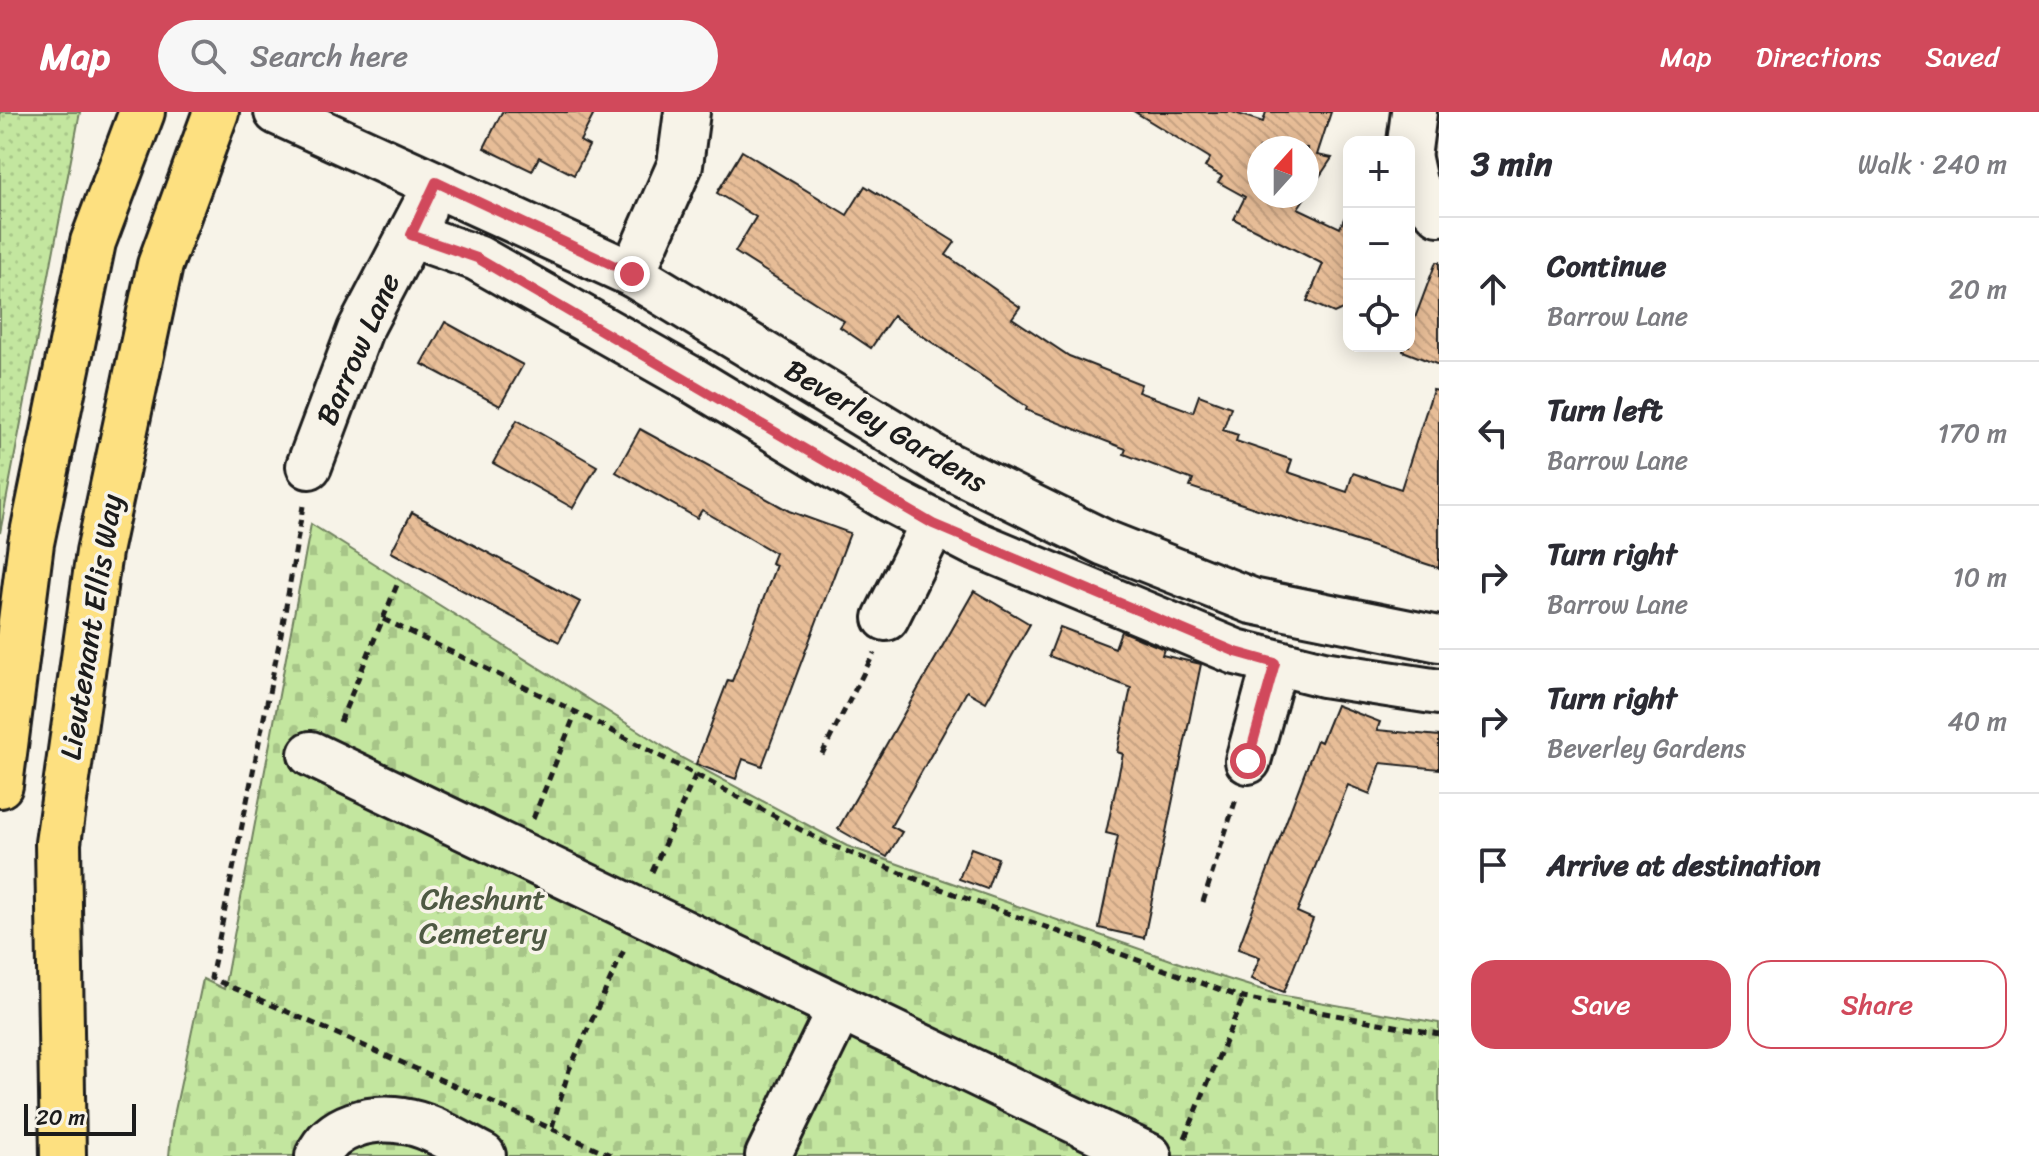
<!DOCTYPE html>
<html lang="en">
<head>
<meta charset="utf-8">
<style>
	:root { --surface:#fff; --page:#f7f7f7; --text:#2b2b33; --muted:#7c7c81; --line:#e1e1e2; --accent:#d1495b }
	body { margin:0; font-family:Sriracha,sans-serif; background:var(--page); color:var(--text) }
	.controls { position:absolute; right:24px; top:24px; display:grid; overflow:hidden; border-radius:16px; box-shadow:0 4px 20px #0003 }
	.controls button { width:72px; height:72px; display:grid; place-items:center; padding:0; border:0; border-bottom:2px solid var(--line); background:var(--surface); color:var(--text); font:40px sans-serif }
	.compass { position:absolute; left:1247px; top:24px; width:72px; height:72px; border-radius:50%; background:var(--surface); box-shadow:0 4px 20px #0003; rotate:21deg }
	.scale { position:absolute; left:24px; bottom:20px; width:112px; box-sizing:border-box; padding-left:8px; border:4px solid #1c1c1c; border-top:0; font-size:22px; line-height:28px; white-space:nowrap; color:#1c1c1c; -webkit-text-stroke:6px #f7f3e8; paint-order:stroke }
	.stop { position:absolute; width:24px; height:24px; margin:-18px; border:6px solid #d1495b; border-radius:50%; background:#fff }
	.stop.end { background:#d1495b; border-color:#fff; box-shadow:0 2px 8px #0008 }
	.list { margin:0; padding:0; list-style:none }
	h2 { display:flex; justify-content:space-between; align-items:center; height:104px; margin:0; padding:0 32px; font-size:34px }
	h2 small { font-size:26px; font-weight:400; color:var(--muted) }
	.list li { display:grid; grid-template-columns:52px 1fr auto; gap:24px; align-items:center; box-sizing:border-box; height:144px; padding:0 32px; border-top:2px solid var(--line) }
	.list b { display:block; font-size:30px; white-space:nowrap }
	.list p { margin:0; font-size:26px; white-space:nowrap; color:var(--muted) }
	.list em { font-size:26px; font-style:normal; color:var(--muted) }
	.actions { display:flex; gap:16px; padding:24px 32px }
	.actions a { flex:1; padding:18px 0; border:2px solid var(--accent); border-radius:24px; text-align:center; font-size:28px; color:var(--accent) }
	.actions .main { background:var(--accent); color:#fff }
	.icon { flex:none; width:44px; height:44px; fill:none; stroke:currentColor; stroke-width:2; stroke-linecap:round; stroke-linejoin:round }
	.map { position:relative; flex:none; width:1439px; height:1044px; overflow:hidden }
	header { display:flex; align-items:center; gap:48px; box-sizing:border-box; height:112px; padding:0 40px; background:var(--accent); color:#fff }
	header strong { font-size:38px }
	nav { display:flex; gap:44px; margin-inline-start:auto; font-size:28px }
	.search { width:560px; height:72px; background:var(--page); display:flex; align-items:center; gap:20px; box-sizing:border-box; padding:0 28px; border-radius:44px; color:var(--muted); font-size:30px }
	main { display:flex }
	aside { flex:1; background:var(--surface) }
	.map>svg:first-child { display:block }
	.grass { fill:url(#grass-dots); stroke:#70815e; stroke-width:2 }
	.cemetery { fill:url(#cemetery-stones); stroke:#70815e; stroke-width:2 }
	.building { fill:url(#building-back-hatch); stroke:#1c1c1c; stroke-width:2 }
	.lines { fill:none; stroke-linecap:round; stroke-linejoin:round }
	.minor-casing { stroke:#1c1c1c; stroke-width:50 }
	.major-casing { stroke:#1c1c1c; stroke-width:50 }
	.path { stroke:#1c1c1c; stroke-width:5; stroke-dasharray:8 6; stroke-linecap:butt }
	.minor { stroke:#f7f3e8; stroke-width:44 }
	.major { stroke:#fde080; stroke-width:44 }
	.route { stroke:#d1495b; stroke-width:10 }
	.labels { text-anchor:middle; stroke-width:7; stroke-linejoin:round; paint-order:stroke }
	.street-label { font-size:30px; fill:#1c1c1c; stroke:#f7f3e8 }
	.park-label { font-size:30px; fill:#4e5943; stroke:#f7f3e8 }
</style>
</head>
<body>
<header>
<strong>Map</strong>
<div class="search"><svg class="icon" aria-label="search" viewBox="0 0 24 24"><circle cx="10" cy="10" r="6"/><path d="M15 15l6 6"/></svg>Search here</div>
<nav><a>Map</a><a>Directions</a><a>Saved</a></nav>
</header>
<main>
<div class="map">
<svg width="1439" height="1044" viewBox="0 0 1439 1044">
	<defs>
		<pattern id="grass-dots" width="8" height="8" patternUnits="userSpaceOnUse" patternTransform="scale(2)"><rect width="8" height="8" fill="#c3e69f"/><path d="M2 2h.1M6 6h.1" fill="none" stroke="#a7c588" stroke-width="1.8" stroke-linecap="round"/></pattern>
		<pattern id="cemetery-stones" width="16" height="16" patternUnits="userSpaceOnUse" patternTransform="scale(2)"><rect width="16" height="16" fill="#c3e69f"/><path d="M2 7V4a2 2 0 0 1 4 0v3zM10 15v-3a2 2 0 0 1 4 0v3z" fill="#a7c588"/></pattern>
		<pattern id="building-back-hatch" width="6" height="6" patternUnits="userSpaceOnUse" patternTransform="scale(2)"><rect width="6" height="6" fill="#e7bd97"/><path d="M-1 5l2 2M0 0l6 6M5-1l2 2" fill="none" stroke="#c6a282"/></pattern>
	</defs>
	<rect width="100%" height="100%" fill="#f7f3e8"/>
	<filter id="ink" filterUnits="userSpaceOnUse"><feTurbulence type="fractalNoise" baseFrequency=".0125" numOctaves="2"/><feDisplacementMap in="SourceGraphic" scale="16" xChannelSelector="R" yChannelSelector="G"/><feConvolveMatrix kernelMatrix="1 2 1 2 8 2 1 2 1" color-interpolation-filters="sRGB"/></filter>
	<g filter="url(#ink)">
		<path class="grass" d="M0,0H80L0,421Z"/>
		<path class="cemetery" d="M311,412L680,645L847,734L1205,860L1279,883L1439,911V1044H169L172,1013L203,867L224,877Z"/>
		<g class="building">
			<path d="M502,0H595L580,29L589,34L574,63L539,45L532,59L484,36Z"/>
			<path d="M1135,0H1232L1263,10L1266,0H1331L1317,43L1332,46L1307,83V36H1259V84H1306L1298,96L1340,116L1349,95V194L1334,201L1307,189L1323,152L1234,107L1245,85L1218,70L1222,64L1205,55L1210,46Z"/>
			<path d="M742,39L847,103L865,74L955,130L946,143L1020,195L1012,206L1069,244L1141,272L1138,280L1193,300L1199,283L1231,295L1223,318L1238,323L1236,329L1292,348L1288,360L1347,380L1353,361L1401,377L1433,278L1439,279V456L1190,375L1193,368L1124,342L1126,337L1026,298L1027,295L893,204L871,236L840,215L844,209L735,140L756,105L717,81Z"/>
			<path d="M1436,150H1439V253L1403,239L1404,234H1409V222Z"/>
			<path d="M445,210L523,253L500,294L422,252Z"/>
			<path d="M517,308L597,354L573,396L493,351Z"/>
			<path d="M640,317L789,399L850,421L762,654L743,647L736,667L696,652L728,568L732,569L745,536L776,453L771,451L775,441L702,398L697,406L616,360Z"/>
			<path d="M412,400L580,490L559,530L391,440Z"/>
			<path d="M974,479L1030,512L986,590L967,579L891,714L902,720L887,745L838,717Z"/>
			<path d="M1060,515L1115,536L1121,519L1164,537L1162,543L1201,552L1144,826L1099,816L1118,724L1106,721L1123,642L1117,640L1131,576L1049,544Z"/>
			<path d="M1336,593L1380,610L1377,618L1439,624V657L1381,651L1370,682L1348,673L1297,800L1313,807L1284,880L1251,867L1260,845L1238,837L1317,628L1321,630Z"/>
			<path d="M971,736L998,746L987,777L959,767Z"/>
		</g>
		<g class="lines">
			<g class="minor-casing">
				<g id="minor">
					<path d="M277,0L632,162L941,350L1105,431L1252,489L1439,527"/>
					<path d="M1409,38L1414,0"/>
					<path d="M1409,47L1415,75L1439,101"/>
					<path d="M411,123L477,146L691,267L891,388L974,431L1236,540L1323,562L1439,580"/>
					<path d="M632,162L680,53L687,0"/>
					<path d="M309,354L360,218L423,98"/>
					<path d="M886,506L933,412"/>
					<path d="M311,642L1149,1044"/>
					<path d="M1248,649L1275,551"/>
					<path d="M318,1044C332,1013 371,1004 403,1009C429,1012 459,1032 483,1044"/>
					<path d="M768,1044L839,898"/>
				</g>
			</g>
			<g class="major-casing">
				<g id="major">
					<path d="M0,673L31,431L93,130L142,0"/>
					<path d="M63,1044L58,731L99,440L160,153L216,0"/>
				</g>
			</g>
			<g class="path">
				<path d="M303,394L283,512L211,866L613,1044"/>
				<path d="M383,507L576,600L828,732L954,782L1243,886L1439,922"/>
				<path d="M340,610L397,473"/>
				<path d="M822,642L874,541"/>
				<path d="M533,707L576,600"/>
				<path d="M652,760L696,662"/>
				<path d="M1203,790L1237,684"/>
				<path d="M552,1015L569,958L624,838"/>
				<path d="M1185,1026L1243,886"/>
			</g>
			<use href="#minor" class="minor"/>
			<use href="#major" class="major"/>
		</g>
	</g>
	<g class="lines" filter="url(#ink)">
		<path class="route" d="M632,162L436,70L411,123L477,146L933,412L1236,540L1275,551L1248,649"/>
	</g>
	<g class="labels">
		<g class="street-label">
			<text transform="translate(358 237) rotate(-66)" y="10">Barrow Lane</text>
			<text transform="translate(886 314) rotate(31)" y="10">Beverley Gardens</text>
			<text transform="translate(91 515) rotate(-81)" y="10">Lieutenant Ellis Way</text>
		</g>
		<g class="park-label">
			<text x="483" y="797">Cheshunt<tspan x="483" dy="34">Cemetery</tspan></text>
		</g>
	</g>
</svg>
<div class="controls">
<button>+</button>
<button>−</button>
<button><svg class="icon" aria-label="locate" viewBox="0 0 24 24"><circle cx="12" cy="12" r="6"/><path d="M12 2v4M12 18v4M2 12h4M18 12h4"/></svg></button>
</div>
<svg class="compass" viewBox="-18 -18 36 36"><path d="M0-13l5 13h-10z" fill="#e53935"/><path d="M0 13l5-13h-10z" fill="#7c7c81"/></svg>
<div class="scale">20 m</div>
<div class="stop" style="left:1248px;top:649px"></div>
<div class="stop end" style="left:632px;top:162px"></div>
</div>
<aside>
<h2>3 min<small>Walk · 240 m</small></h2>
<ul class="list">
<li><svg class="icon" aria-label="ahead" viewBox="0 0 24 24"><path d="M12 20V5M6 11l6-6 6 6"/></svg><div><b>Continue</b><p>Barrow Lane</p></div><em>20 m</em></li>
<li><svg class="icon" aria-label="left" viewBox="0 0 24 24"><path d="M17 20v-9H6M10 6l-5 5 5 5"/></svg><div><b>Turn left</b><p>Barrow Lane</p></div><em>170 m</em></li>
<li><svg class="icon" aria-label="right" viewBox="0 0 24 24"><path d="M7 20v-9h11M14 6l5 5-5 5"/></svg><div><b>Turn right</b><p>Barrow Lane</p></div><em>10 m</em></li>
<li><svg class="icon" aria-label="right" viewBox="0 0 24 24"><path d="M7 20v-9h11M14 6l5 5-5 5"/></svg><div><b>Turn right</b><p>Beverley Gardens</p></div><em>40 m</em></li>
<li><svg class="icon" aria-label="arrive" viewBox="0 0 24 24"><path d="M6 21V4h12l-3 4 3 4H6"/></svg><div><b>Arrive at destination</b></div></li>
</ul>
<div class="actions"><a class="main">Save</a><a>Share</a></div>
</aside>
</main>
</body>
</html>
